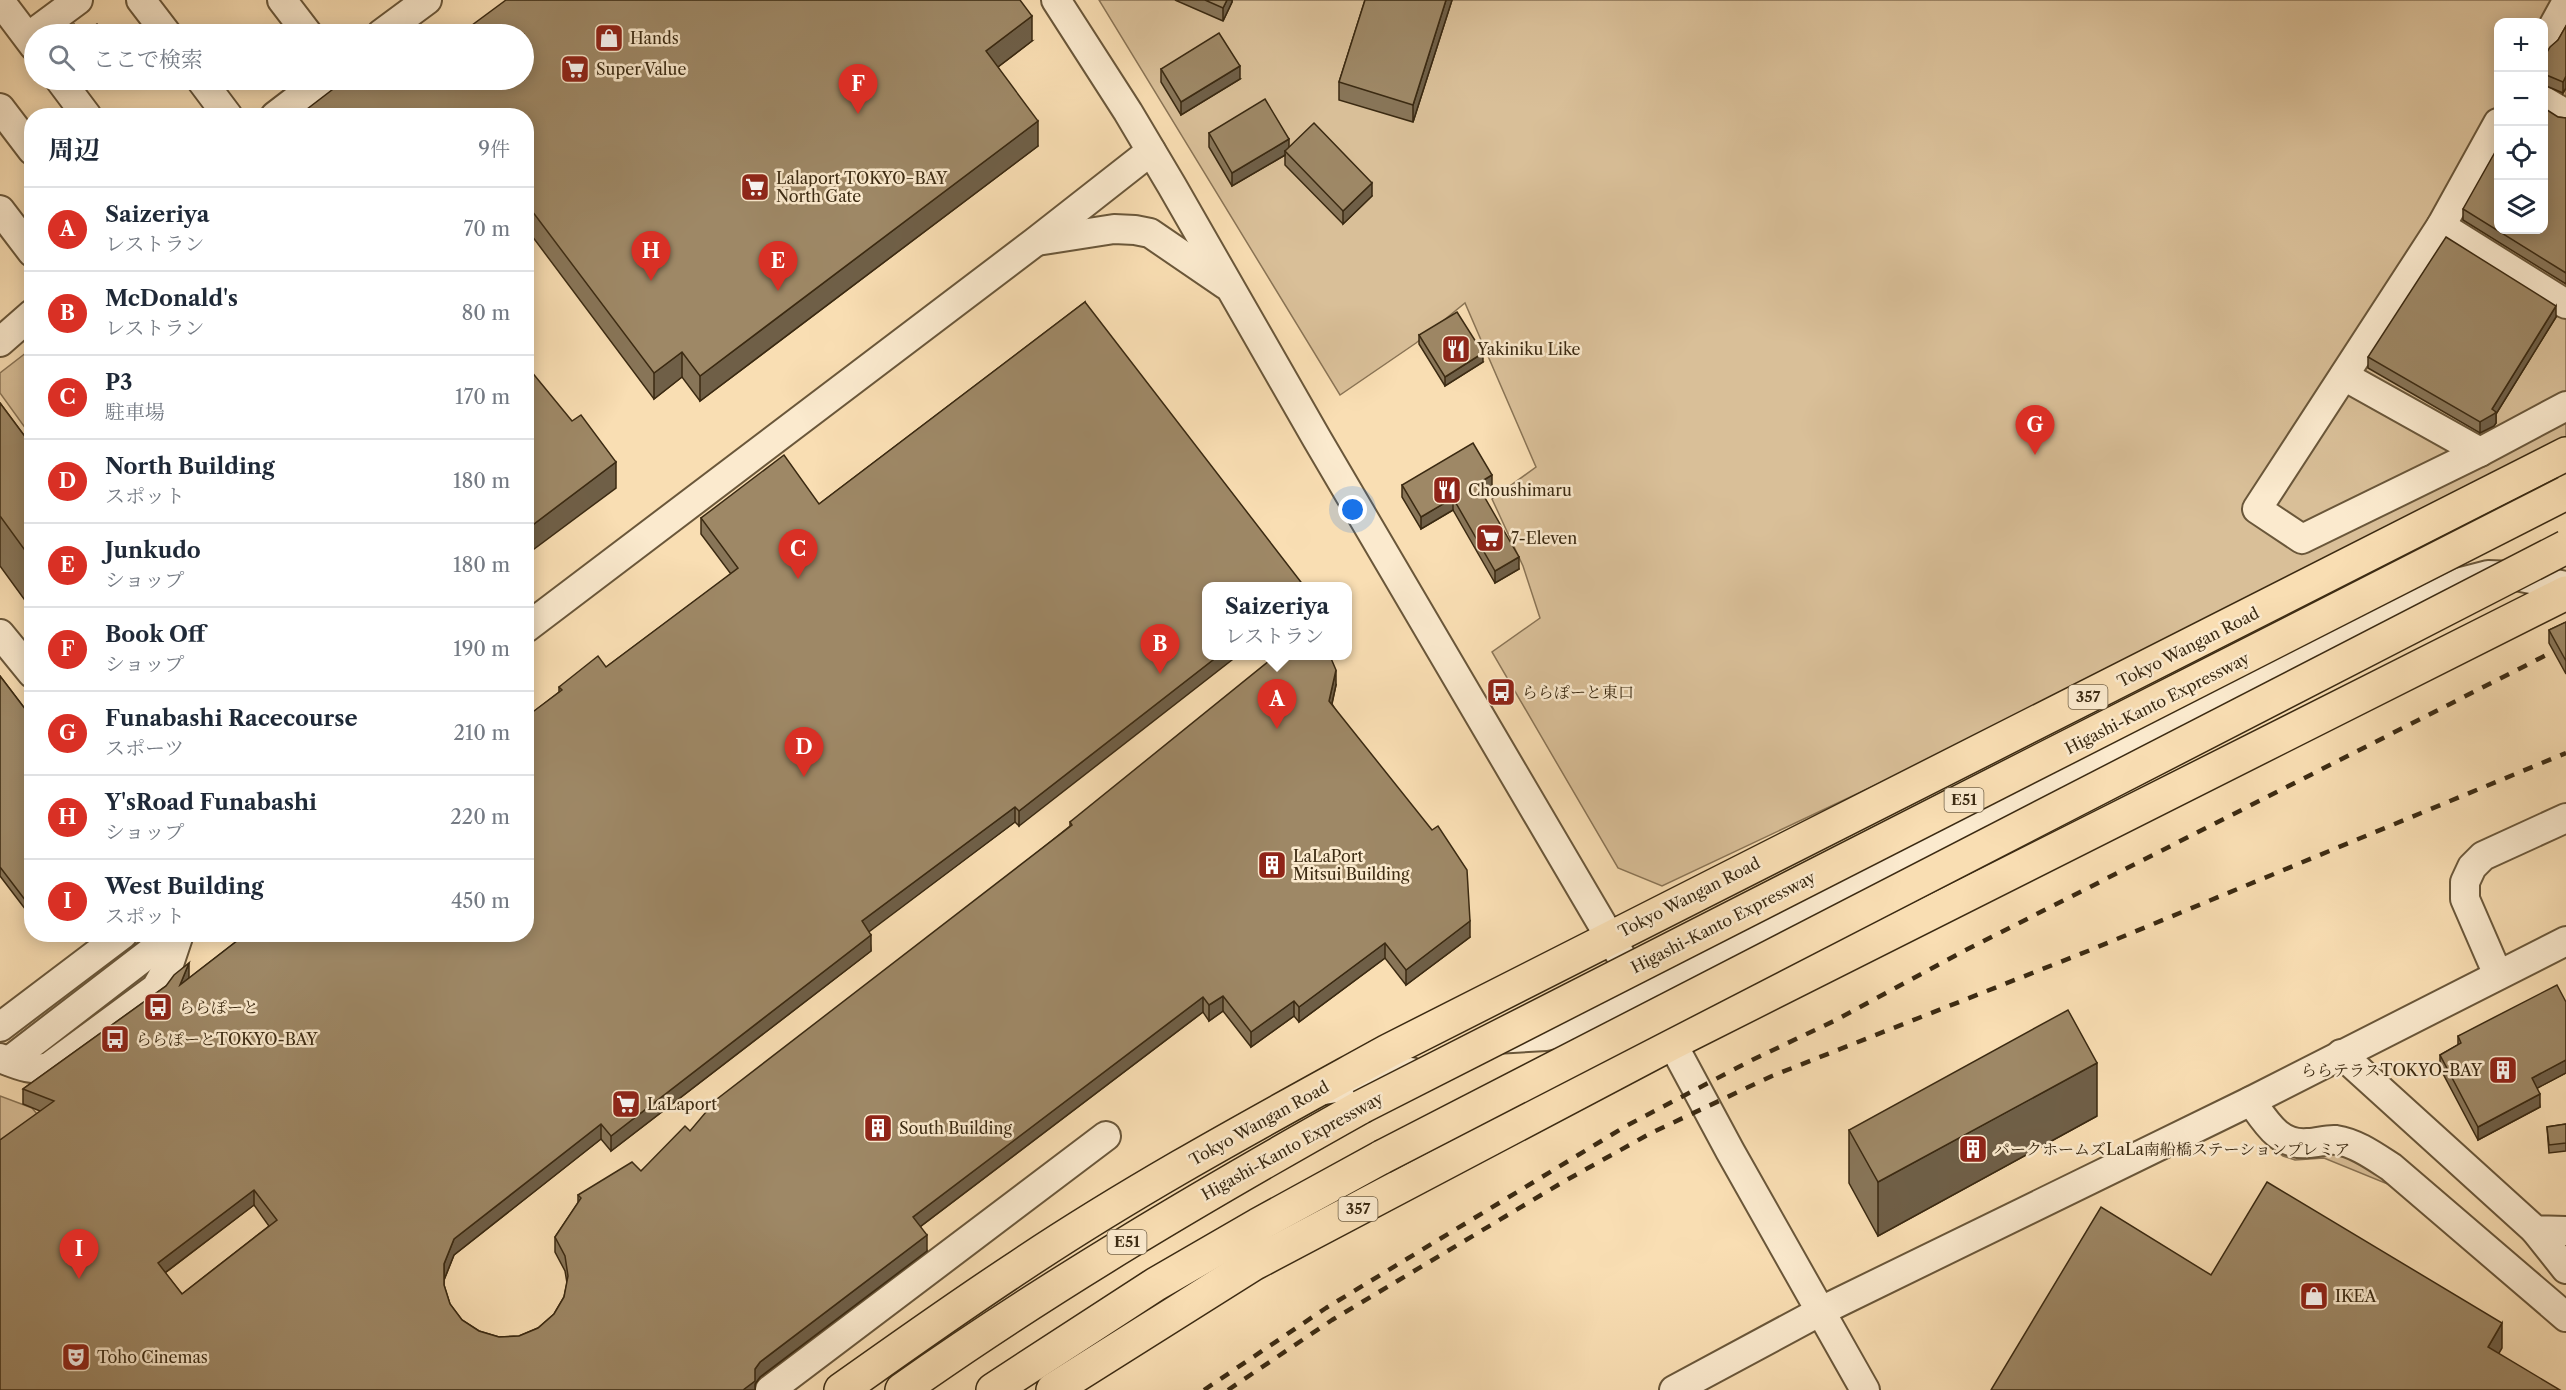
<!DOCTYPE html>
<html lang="ja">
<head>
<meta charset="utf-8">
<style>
	:root { --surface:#fff; --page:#f2f2f3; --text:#1f2937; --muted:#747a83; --line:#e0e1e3; --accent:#d93025 }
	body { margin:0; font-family:"Libre Caslon Text","Noto Serif JP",serif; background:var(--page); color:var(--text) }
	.controls { position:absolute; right:18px; top:18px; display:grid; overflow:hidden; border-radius:12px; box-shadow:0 3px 15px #0003 }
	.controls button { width:54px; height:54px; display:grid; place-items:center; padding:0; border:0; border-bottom:2px solid var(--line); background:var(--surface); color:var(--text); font:30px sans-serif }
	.you { position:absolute; left:1353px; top:510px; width:21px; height:21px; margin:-15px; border:4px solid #fff; border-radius:50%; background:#1a73e8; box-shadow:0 0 0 9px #1a73e833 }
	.badge { display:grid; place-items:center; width:39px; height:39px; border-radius:50%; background:var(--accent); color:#fff; font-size:20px; font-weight:700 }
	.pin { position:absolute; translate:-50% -50px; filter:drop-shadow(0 2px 3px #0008) }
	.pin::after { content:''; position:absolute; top:32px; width:21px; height:18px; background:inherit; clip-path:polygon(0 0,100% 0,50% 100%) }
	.popup { position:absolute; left:1202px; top:582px; width:150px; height:78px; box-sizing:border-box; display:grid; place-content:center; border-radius:12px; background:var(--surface); filter:drop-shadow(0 2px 4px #0005); font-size:20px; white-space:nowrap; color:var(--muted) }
	.popup b { font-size:22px; color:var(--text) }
	.popup::after { content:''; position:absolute; left:50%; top:100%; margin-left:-12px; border:12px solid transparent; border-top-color:var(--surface) }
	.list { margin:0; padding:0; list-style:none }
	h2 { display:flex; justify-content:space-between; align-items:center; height:78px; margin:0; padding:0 24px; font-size:26px }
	h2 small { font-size:20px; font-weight:400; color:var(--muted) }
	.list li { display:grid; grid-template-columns:39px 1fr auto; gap:18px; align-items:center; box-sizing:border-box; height:84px; padding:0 24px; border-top:2px solid var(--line) }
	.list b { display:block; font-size:22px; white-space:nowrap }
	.list p { margin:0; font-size:20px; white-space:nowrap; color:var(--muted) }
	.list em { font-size:20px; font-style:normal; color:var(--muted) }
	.icon { flex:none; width:33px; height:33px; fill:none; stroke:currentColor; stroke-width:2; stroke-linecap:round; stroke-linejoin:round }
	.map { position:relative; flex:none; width:2566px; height:1390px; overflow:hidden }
	.search { position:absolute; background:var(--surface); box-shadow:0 3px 15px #0003; left:24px; top:24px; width:510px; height:66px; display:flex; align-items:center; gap:15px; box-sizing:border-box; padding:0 21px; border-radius:33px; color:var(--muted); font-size:22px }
	.panel { position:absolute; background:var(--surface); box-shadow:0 3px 15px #0003; left:24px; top:108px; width:510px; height:834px; border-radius:24px }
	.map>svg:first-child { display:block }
	.green { fill:#d9bf98; stroke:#8a7455; stroke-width:1.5; fill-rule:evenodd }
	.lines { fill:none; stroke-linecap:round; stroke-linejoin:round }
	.minor-casing { stroke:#6a573a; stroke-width:32 }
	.highway-casing { stroke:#3b2a12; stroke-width:36 }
	.minor { stroke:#fbeace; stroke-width:28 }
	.highway { stroke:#f9deb3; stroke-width:33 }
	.rail { stroke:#3b2a12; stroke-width:4.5; stroke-dasharray:10 10; stroke-linecap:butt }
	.highway-bridge-casing { stroke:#3b2a12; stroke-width:36; stroke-linecap:butt }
	.highway-bridge { stroke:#f9deb3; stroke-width:33 }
	.wall { fill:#887558; stroke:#3b2a12; stroke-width:1.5; fill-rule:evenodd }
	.shaded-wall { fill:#6f5f47; stroke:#3b2a12; stroke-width:1.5 }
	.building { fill:#9e8866; stroke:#3b2a12; stroke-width:1.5; fill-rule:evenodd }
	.labels { text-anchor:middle; stroke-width:5; stroke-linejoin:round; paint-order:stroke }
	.shield { fill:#fbeace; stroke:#75644a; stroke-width:1.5 }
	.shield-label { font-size:15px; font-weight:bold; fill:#3b2a12 }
	.poi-label { font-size:16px; fill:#3b2a12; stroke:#fbeace; text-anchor:start }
	.street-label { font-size:16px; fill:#3b2a12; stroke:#fbeace }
</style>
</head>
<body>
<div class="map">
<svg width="2566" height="1390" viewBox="0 0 2566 1390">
	<rect width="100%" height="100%" fill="#f9deb3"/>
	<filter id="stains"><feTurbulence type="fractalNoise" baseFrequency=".00333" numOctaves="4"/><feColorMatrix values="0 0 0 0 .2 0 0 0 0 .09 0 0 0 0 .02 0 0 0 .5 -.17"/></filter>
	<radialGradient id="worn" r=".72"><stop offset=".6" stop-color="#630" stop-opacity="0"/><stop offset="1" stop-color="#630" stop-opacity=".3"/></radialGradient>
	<g class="green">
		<path d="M1099,0H2566V441L2047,704L1662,886L1618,868L1492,652L1540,618L1523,566L1492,499L1536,467L1465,303L1416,343L1340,395ZM2498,22H2544V230H2498Z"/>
		<path d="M31,349V436L0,393V373Z"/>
		<path d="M0,1096L32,1108L42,1120L0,1151Z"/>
		<path d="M2262,1136L2327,1150L2387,1174L2390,1185L2324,1158L2295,1160L2283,1156L2271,1147Z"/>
	</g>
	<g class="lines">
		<g class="minor-casing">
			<g id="minor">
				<path d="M141,0L167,34"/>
				<path d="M282,0L308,34"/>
				<path d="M1056,0L1128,112L1172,186L1317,439L1672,1043L1730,1151L1865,1390"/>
				<path d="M0,1L34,46"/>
				<path d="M381,34L427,0"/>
				<path d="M28,37L78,0"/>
				<path d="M2544,43L2566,3"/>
				<path d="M60,80L87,116"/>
				<path d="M201,80L228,116"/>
				<path d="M2544,101L2566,114"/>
				<path d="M0,108L32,150"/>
				<path d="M275,116L322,80"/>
				<path d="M2498,123L2441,226L2257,509L2302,539L2480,452L2566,406"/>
				<path d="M0,210L32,252"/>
				<path d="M2441,226L2566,304"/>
				<path d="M1037,241L1114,229L1135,230L1150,233L1226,285"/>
				<path d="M0,342L32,314"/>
				<path d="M2344,376L2480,452"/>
				<path d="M526,628L1035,242L1151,151"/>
				<path d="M0,634L32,673"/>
				<path d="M2498,975L2465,899V882L2472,867L2483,856L2566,818"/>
				<path d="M0,1027L123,934"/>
				<path d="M1495,1039L1546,1036L1558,1033L2461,582L2488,575L2516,576L2566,586"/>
				<path d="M2341,1054L2535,1230L2566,1231"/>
				<path d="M0,1058C16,1064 32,1072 49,1067L156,988L168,967L179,934"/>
				<path d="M9,1061L174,934"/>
				<path d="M1324,1090L1401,1077L1411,1072"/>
				<path d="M2251,1101C2266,1122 2279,1146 2308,1143C2317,1143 2327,1139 2336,1140C2356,1143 2374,1156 2391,1167L2566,1317"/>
				<path d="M2535,1230L2566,1269"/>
				<path d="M770,1390L1106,1136"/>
				<path d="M1674,1390L1821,1311L2251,1101L2566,941"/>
			</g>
		</g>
		<g class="highway-casing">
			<g id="highway">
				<path d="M841,1390C900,1348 959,1306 1020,1266C1138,1187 1263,1120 1388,1051L2566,454"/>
				<path d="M902,1390C1049,1286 1204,1195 1361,1107"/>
				<path d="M993,1390L1156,1284L1258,1225L1382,1157"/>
				<path d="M1053,1390L1253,1264L1672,1043L2566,593"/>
			</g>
		</g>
		<use href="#minor" class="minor"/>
		<use href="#highway" class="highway"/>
		<g class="rail">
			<path d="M1204,1390L1326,1308L1626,1126L1752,1060L1834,1021L1964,951L2566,645"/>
			<path d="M1228,1390L1332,1320L1563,1182L1651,1133L1772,1076L2088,951L2566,753"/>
		</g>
		<g class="highway-bridge-casing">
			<g id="highway-bridge">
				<path d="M1361,1107L2566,493"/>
				<path d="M1382,1157L2566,547"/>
			</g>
		</g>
		<use href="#highway-bridge" class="highway-bridge"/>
	</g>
	<g class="wall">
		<path d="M1175,0H1232V2L1223,21Z"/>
		<path d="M1365,0H1452L1413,122L1339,100V82Z"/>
		<path d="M2566,26V88L2563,93L2544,85V57L2558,40Z"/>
		<path d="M1032,41L998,67L1038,146L700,401L682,377L654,399L526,228V116Z"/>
		<path d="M1161,69L1240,79L1181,115L1161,82Z"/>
		<path d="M2558,117L2566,118V284L2463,220V209Z"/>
		<path d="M1209,133L1289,147L1372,196L1343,224L1285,165V155L1232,186L1209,147Z"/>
		<path d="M1085,302L1019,826L1015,822L869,931L871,951L611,1151L601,1139L454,1255L444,1280V1285L450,1304L462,1320L479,1331L499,1337L519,1336L538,1328L554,1314L564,1297L567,1283L565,1271L555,1252V1237L578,1203V1195L641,1171L1070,826V822L1336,685L1332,704L1470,937L1406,985L1385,958L1299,1022L1294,1016L1251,1047L1223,1011L1209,1021L1203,1012L920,1227L927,1251L760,1377L755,1384V1390H0L40,1111L23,1104V1089L166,986L189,978L559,692V687L606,667L731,574L701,534V518L819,504ZM254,1205L269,1226L182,1294L165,1273Z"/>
		<path d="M2556,317L2496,414V423L2494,426L2480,433L2368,368V357Z"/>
		<path d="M1419,335L1483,362L1445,386L1419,344Z"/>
		<path d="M0,403L32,446V610L0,566Z"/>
		<path d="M1402,485L1492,487L1481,493L1519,569L1495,583L1453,510L1421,529L1402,497Z"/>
		<path d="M2566,622V674L2549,643V630Z"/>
		<path d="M0,676L32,718V918L0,876Z"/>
		<path d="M2566,1002V1073L2537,1088L2540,1107L2478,1140L2440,1068V1055L2458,1045V1036Z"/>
		<path d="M2097,1116L1878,1236L1849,1183V1130Z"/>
		<path d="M2566,1124V1151L2549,1153L2547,1127Z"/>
	</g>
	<g class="shaded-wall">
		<path d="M1227,0H1232V2L1223,21V8Z"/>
		<path d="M1446,0H1452L1413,122V105Z"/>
		<path d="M1032,16V41L986,76V51Z"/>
		<path d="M1240,66V79L1181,115V102Z"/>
		<path d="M2566,76V88L2563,93V82Z"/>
		<path d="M1038,121V146L700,401V376Z"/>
		<path d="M1289,139V152L1285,151V155L1232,186V173Z"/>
		<path d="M1372,183V196L1343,224V211Z"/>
		<path d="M2556,306V317L2496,414V423L2494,426L2480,433V422L2492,409Z"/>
		<path d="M682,352V377L654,399V373Z"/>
		<path d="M1483,353V362L1445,386V377Z"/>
		<path d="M616,462V488L526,555V530Z"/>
		<path d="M1492,475V487L1477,496V484Z"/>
		<path d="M1453,498V510L1421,529V517Z"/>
		<path d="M1519,557V569L1495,583V571Z"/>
		<path d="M1218,656H1237L1019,826V811Z"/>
		<path d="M1336,670V685L1329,716V701Z"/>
		<path d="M1015,807V822L862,937V921Z"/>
		<path d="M1470,921V937L1406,985V970Z"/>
		<path d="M871,935V951L611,1151V1136Z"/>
		<path d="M1385,943V958L1299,1022V1007Z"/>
		<path d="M189,963V978L180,985Z"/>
		<path d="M1223,996V1011L1209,1021V1005Z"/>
		<path d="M1203,997V1012L913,1232V1217Z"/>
		<path d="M1294,1001V1016L1251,1047V1032Z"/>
		<path d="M2566,1060V1073L2532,1091V1078Z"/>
		<path d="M2097,1063V1116L1878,1236V1182Z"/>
		<path d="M2540,1094V1107L2478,1140V1127Z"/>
		<path d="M601,1124V1139L454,1255L444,1280V1264L454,1239Z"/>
		<path d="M254,1190V1205L158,1278V1263Z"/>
		<path d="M927,1235V1251L760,1377L755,1384V1390H743L755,1369L760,1362Z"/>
		<path d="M2502,1323V1348L2488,1372V1347Z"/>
	</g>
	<g class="building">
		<path d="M506,0H1020L1032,16L986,51L1038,121L700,376L682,352L654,373L526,203V116H298L345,80H524V34H460Z"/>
		<path d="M1205,0H1227L1223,8Z"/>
		<path d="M1365,0H1446L1413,105L1339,82Z"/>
		<path d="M74,24L82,34H61Z"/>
		<path d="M97,24L105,34H82Z"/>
		<path d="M2566,26V76L2563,82L2544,74L2547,67L2544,65V57L2550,47L2558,40Z"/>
		<path d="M1219,33L1240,66L1181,102L1161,69Z"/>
		<path d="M1265,99L1289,139L1232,173L1209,133Z"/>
		<path d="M2544,108L2558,117L2566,118V273L2463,209L2499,145V230H2544Z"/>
		<path d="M1314,123L1372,183L1343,211L1285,151Z"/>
		<path d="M2446,237L2556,306L2492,409L2496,412L2494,414L2480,422L2368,357Z"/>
		<path d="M1085,302L1304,586H1206V656H1218L1019,811L1015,807L862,921L871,935L611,1136L601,1124L454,1239L444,1264V1285L450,1304L462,1320L479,1331L499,1337L519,1336L538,1328L554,1314L564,1297L568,1276L565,1256L555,1237L581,1198L578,1195L632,1162L641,1171L685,1126L690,1131L717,1099L1072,825L1070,822L1275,656H1330L1336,670L1329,701L1432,830L1438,826L1467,870L1470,921L1406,970L1385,943L1299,1007L1294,1001L1251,1032L1223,996L1209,1005L1203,997L913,1217L927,1235L760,1362L755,1369V1381L743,1390H0V1140L54,1101L23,1089L166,986L174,975L189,963L180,985L246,934H526V717L562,690L559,687L598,656L606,667L738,568L701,518L784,455L819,504ZM254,1190L277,1220L182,1294L158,1263Z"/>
		<path d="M1457,312L1483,353L1445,377L1419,335Z"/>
		<path d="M526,365L572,421L581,415L616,462L526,530Z"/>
		<path d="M0,403L32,446V560L0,516Z"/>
		<path d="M1473,443L1492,475L1477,484L1519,557L1495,571L1453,498L1421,517L1402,485Z"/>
		<path d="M2566,622V661L2549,630Z"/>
		<path d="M0,676L32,718V909L0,867Z"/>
		<path d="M2557,985L2566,1002V1060L2532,1078L2540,1094L2478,1127L2440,1055L2461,1043L2458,1036Z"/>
		<path d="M2068,1010L2097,1063L1878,1182L1849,1130Z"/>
		<path d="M2566,1124V1143L2549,1145L2547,1127Z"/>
		<path d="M2267,1182L2502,1323L2488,1347L2560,1390H1991L2101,1207L2211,1275Z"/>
	</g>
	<defs>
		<g id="shop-square" transform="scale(1.5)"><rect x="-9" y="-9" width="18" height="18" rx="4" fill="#8f2418" stroke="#fbeace"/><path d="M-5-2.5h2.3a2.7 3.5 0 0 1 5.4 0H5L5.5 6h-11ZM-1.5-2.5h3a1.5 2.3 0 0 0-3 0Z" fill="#fff"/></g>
		<g id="supermarket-square" transform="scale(1.5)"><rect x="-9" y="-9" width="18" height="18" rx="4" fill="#8f2418" stroke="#fbeace"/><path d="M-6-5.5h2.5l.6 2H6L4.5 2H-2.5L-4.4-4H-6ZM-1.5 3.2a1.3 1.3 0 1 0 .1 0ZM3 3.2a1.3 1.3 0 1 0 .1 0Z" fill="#fff"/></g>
		<g id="restaurant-square" transform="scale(1.5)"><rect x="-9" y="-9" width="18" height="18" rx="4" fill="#8f2418" stroke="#fbeace"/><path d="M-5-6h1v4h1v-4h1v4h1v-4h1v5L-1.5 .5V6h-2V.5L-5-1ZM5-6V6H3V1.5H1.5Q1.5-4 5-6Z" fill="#fff"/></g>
		<g id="bus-square" transform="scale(1.5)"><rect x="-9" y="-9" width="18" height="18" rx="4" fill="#8f2418" stroke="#fbeace"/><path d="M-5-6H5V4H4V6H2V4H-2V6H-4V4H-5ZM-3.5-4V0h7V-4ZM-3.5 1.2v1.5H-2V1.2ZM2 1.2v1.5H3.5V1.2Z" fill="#fff"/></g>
		<g id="building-square" transform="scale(1.5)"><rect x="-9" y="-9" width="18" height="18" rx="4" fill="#8f2418" stroke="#fbeace"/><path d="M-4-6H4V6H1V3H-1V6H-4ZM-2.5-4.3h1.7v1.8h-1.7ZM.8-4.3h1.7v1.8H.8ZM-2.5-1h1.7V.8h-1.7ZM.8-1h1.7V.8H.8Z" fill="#fff"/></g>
		<g id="theatre-square" transform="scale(1.5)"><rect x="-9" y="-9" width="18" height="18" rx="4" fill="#8f2418" stroke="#fbeace"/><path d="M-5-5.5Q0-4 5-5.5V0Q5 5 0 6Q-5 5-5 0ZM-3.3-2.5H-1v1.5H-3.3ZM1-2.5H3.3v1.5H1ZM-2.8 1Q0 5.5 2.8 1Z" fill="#fff"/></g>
	</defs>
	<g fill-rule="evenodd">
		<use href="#shop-square" x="609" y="38"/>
		<use href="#supermarket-square" x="575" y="69"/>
		<use href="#supermarket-square" x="755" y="187"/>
		<use href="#restaurant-square" x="1456" y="349"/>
		<use href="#restaurant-square" x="1447" y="490"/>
		<use href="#supermarket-square" x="1490" y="538"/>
		<use href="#bus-square" x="1501" y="692"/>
		<use href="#building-square" x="1272" y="865"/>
		<use href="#bus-square" x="158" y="1007"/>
		<use href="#bus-square" x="115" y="1039"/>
		<use href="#building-square" x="2503" y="1070"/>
		<use href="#supermarket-square" x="626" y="1104"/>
		<use href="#building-square" x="878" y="1128"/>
		<use href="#building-square" x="1973" y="1149"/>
		<use href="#shop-square" x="2314" y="1296"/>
		<use href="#theatre-square" x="76" y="1357"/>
	</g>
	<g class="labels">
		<g class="shield">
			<rect x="2068.5" y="685" width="39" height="24" rx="4.5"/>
			<rect x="1944.5" y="788" width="39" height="24" rx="4.5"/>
			<rect x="1338.5" y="1197" width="39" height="24" rx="4.5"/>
			<rect x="1107.5" y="1230" width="39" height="24" rx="4.5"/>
		</g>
		<g class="shield-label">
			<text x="2088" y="702">357</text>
			<text x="1964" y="805">E51</text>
			<text x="1358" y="1214">357</text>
			<text x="1127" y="1247">E51</text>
		</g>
		<g class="poi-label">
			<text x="630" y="44">Hands</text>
			<text x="596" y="75">Super Value</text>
			<text x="776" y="184">Lalaport TOKYO−BAY<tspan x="776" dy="18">North Gate</tspan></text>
			<text x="1477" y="355">Yakiniku Like</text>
			<text x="1468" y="496">Choushimaru</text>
			<text x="1511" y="544">7-Eleven</text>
			<text x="1522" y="698">ららぽーと東口</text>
			<text x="1293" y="862">LaLaPort<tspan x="1293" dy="18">Mitsui Building</tspan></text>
			<text x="179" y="1013">ららぽーと</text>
			<text x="136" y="1045">ららぽーとTOKYO-BAY</text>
			<text x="2482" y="1076" text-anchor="end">ららテラスTOKYO-BAY</text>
			<text x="647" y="1110">LaLaport</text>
			<text x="899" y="1134">South Building</text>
			<text x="1994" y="1155">パークホームズLaLa南船橋ステーションプレミア</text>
			<text x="2335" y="1302">IKEA</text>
			<text x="97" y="1363">Toho Cinemas</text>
		</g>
		<g class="street-label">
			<text transform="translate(2188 647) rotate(-27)" y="6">Tokyo Wangan Road</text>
			<text transform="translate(2157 703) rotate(-27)" y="6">Higashi-Kanto Expressway</text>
			<text transform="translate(1689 897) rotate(-27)" y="6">Tokyo Wangan Road</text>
			<text transform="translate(1723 922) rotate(-27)" y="6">Higashi-Kanto Expressway</text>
			<text transform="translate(1259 1123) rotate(-29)" y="6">Tokyo Wangan Road</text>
			<text transform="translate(1292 1146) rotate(-29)" y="6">Higashi-Kanto Expressway</text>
		</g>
	</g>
	<rect width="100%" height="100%" filter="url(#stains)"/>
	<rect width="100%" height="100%" fill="url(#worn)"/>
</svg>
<div class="controls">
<button>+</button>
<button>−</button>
<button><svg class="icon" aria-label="locate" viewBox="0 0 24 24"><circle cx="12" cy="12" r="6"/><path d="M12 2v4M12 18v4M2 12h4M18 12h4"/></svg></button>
<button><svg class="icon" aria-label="layers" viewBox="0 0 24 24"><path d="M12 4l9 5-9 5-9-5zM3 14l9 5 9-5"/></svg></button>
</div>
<div class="you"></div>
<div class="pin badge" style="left:1277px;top:729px">A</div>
<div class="popup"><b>Saizeriya</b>レストラン</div>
<div class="pin badge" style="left:1160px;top:674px">B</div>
<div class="pin badge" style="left:798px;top:579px">C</div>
<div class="pin badge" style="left:804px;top:777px">D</div>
<div class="pin badge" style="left:778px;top:291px">E</div>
<div class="pin badge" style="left:858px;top:114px">F</div>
<div class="pin badge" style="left:2035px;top:455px">G</div>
<div class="pin badge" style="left:651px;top:281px">H</div>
<div class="pin badge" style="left:79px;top:1279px">I</div>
<div class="search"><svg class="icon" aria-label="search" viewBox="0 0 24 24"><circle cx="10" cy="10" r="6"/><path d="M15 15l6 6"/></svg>ここで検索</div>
<section class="panel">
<h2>周辺<small>9件</small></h2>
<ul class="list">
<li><span class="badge">A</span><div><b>Saizeriya</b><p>レストラン</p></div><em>70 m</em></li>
<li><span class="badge">B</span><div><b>McDonald's</b><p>レストラン</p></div><em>80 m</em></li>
<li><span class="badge">C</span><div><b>P3</b><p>駐車場</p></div><em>170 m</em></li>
<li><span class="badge">D</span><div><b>North Building</b><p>スポット</p></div><em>180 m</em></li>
<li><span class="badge">E</span><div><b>Junkudo</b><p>ショップ</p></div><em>180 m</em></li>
<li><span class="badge">F</span><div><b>Book Off</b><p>ショップ</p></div><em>190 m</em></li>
<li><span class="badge">G</span><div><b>Funabashi Racecourse</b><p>スポーツ</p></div><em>210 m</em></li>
<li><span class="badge">H</span><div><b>Y'sRoad Funabashi</b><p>ショップ</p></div><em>220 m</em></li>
<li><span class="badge">I</span><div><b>West Building</b><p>スポット</p></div><em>450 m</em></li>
</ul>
</section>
</div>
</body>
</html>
